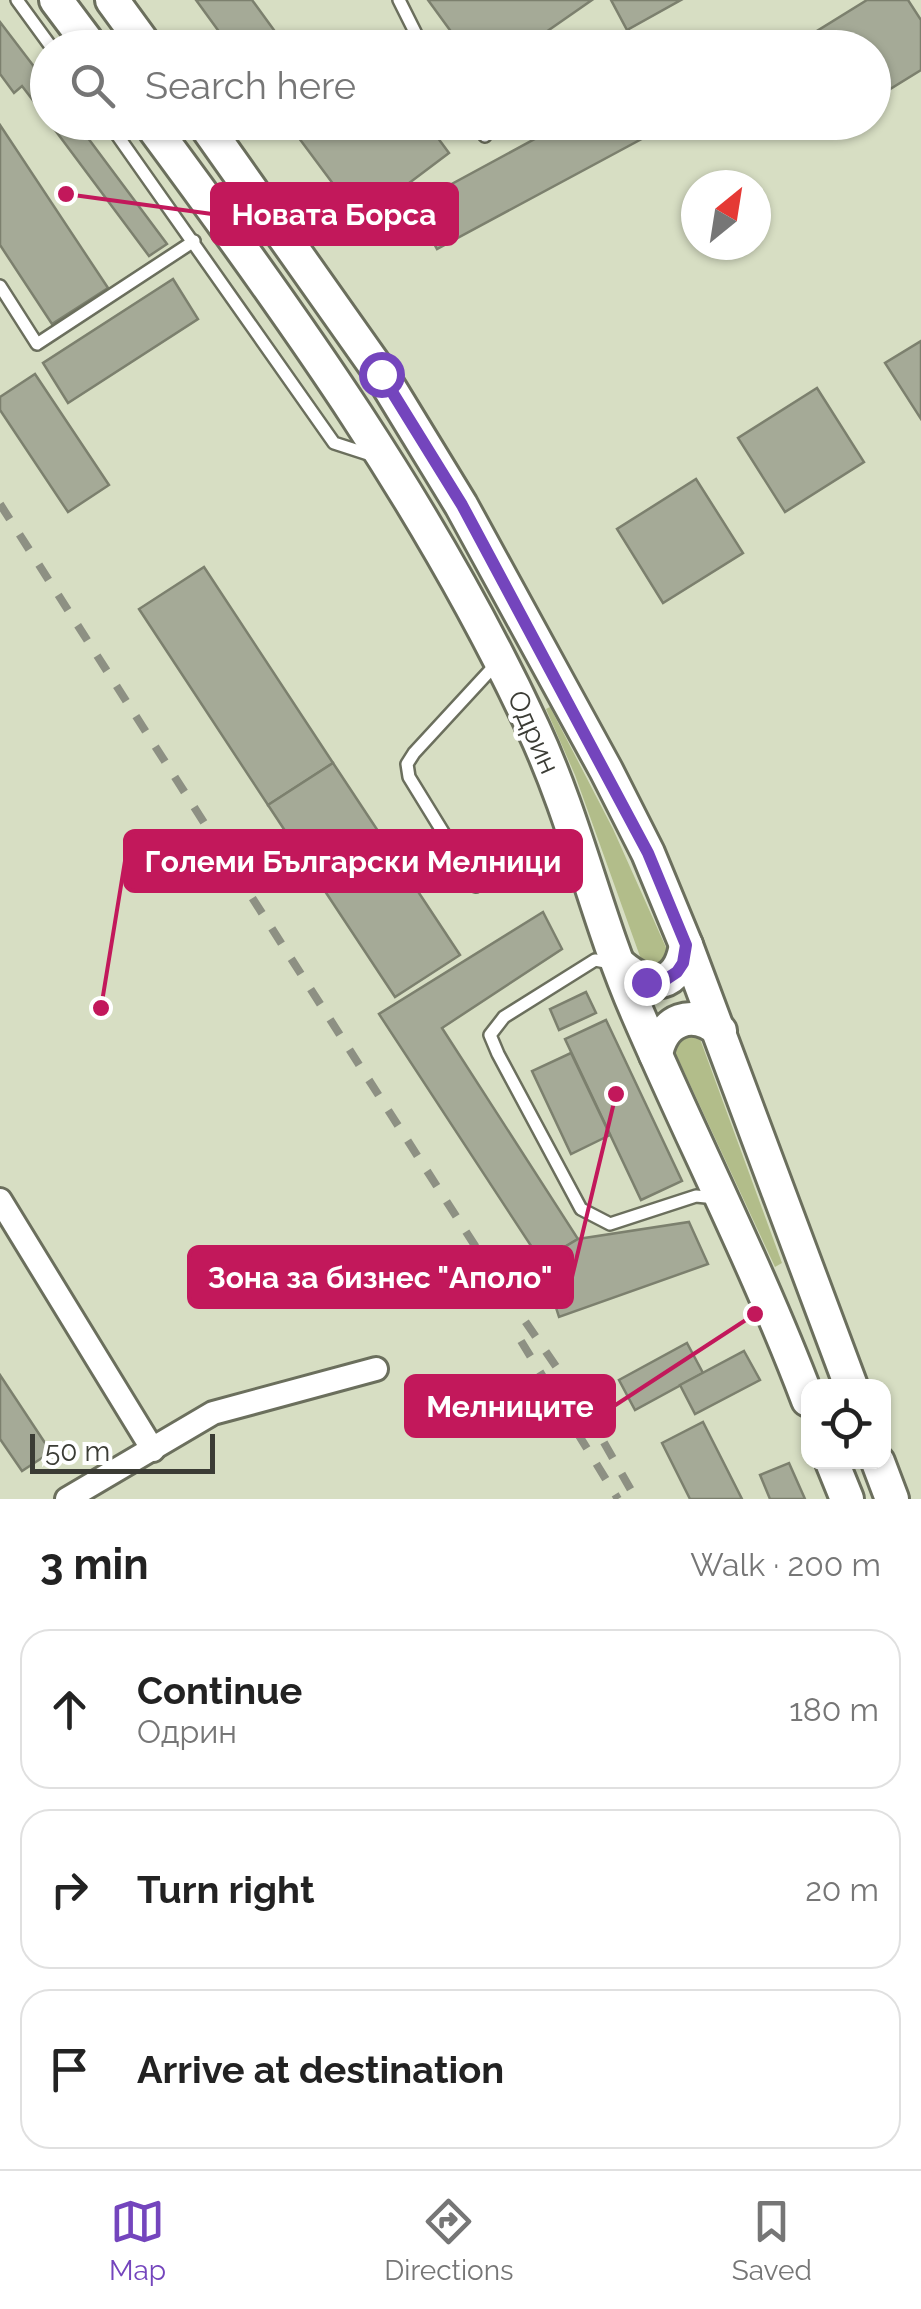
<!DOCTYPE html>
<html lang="en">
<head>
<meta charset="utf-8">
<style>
	:root { --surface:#fff; --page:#f2f2f2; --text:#222; --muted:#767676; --line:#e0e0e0; --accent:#7445bd }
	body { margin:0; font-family:Raleway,sans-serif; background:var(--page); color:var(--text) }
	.controls { position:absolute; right:30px; bottom:30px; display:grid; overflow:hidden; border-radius:20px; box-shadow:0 2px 8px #0004 }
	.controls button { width:90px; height:90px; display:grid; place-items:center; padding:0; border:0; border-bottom:2px solid var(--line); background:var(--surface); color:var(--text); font:50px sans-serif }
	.compass { position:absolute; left:681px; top:170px; width:90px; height:90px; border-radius:50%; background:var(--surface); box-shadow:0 2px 8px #0004; rotate:30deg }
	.scale { position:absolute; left:30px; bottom:25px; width:185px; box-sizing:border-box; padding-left:10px; border:5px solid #3b3c35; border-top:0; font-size:28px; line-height:35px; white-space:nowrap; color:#3b3c35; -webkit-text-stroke:8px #fff; paint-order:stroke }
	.stop { position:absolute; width:30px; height:30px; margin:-22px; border:8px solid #7445bd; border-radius:50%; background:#fff }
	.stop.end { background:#7445bd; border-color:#fff; box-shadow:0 2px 10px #0008 }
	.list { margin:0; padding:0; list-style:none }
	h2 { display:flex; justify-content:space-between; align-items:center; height:130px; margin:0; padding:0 40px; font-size:42px }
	h2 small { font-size:32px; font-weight:400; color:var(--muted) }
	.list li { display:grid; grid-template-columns:65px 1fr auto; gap:30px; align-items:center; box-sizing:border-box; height:160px; margin:0 20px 20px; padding:0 20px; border:2px solid var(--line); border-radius:30px }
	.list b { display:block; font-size:38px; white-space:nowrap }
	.list p { margin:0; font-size:32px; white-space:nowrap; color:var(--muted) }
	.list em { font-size:32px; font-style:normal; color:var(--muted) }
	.icon { flex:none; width:55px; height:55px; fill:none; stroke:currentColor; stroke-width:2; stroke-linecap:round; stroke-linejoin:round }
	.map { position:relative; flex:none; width:921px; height:1499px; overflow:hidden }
	.search { position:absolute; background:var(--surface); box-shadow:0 2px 8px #0004; left:30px; right:30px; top:30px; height:110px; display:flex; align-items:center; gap:25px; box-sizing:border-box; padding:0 35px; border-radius:55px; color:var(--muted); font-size:38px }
	.sheet { height:670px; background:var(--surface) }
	nav { display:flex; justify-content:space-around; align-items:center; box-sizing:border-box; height:140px; border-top:2px solid var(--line); background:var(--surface); font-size:28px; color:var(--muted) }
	nav a { display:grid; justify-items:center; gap:5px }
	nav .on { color:var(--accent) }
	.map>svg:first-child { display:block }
	.built { fill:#d7dec3; fill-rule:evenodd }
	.green { fill:#b2bd8a }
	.building { fill:#a5aa97; stroke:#7c806e; stroke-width:2.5 }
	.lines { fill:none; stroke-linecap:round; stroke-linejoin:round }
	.lane-casing { stroke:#6b6f5d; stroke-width:16 }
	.street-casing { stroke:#6b6f5d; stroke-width:28 }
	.secondary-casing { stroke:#6b6f5d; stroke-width:38 }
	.lane { stroke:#fff; stroke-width:11 }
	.street { stroke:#fff; stroke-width:22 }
	.secondary { stroke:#fff; stroke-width:32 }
	.rail { stroke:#8d9083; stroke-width:8; stroke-dasharray:18 18; stroke-linecap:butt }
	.route { stroke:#7445bd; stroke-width:12 }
	.labels { text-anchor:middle; stroke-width:9; stroke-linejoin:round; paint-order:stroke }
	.street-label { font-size:28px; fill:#3b3c35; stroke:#fff }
	.leader { fill:none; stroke:#c2185b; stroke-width:4 }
	.callout-dot { fill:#c2185b; stroke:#fff; stroke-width:4 }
	.callout { fill:#c2185b; stroke:#c2185b; stroke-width:4 }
	.callout-label { font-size:30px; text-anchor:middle; font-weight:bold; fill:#fff }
</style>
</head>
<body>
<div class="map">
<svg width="921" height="1499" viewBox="0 0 921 1499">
	<rect width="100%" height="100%" fill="#e3e8d4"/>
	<path class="built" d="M0,0H921V1499H0ZM48,48H874V122H48ZM696,185H756V245H696ZM808,1386H884V1462H808Z"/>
	<g class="green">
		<path d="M550,707L613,829L668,952L667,959L659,968L642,962L575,775L546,709Z"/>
		<path d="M682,1034L695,1035L700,1039L782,1263L775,1267L674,1050V1044Z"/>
	</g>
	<g class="building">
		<path d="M196,0H252L287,48H231Z"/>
		<path d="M428,0H592L523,48H463Z"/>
		<path d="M611,0H681L627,30Z"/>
		<path d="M867,0H908L921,20V70L874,99V48H828L817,31Z"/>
		<path d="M0,22L48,85V120L22,86L14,93L0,74Z"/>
		<path d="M49,122H76L167,244L149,256Z"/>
		<path d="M287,122H426L449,153L360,220Z"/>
		<path d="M566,122H659L662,128L437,249L413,205Z"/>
		<path d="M0,125L108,288L52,324L0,245Z"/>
		<path d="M173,279L198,319L68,403L43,363Z"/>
		<path d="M921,341V419L885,363Z"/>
		<path d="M35,374L109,485L68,512L0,410V397Z"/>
		<path d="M817,388L864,462L785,512L738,438Z"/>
		<path d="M696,479L743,553L663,603L617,529Z"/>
		<path d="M204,567L333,763L268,805L139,609Z"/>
		<path d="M333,763L460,955L395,997L268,805Z"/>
		<path d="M543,912L562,949L442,1028L578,1239L541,1261L379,1014Z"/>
		<path d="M586,992L596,1013L559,1030L550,1009Z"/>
		<path d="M606,1020L682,1181L641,1200L565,1039Z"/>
		<path d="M571,1053L610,1135L571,1154L532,1071Z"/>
		<path d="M689,1222L708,1264L559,1317L541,1261L578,1239Z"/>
		<path d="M687,1343L703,1373L635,1410L619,1380Z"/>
		<path d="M744,1351L760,1380L695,1414L680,1385Z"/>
		<path d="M0,1375L51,1452L22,1471L0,1439Z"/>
		<path d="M703,1422L742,1499H690L662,1443Z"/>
		<path d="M789,1463L805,1499H770L760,1475Z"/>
	</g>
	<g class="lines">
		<g class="lane-casing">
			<g id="lane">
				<path d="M17,0L52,48"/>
				<path d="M399,0L423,48"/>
				<path d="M108,122L334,443L371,455"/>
				<path d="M474,122L485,136"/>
				<path d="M0,286L37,344L194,241"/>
				<path d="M476,886L409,777L407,764L414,753L497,663"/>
				<path d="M611,963L595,960L504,1017L490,1035L498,1054L581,1209L610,1224L696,1196L716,1198"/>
			</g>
		</g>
		<g class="street-casing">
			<g id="street">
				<path d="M0,1200L153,1450"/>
				<path d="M67,1499L213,1413L376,1369"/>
			</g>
		</g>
		<g class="secondary-casing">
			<g id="secondary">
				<path d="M56,0L92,48"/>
				<path d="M112,0L147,48"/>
				<path d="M149,122C292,315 432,510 533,728C576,820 597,920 637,1012C693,1142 758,1268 808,1400"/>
				<path d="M203,122L381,374L461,505L606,770L648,853L686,945L851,1386"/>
				<path d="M620,965C651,992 679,987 686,945"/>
				<path d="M656,1055C662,1019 693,1008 720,1031"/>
				<path d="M832,1462L847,1499"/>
				<path d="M878,1462L892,1499"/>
			</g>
		</g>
		<use href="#lane" class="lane"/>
		<use href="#street" class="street"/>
		<use href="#secondary" class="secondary"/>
		<g class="rail">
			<path d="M0,504L495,1277L585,1409L636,1499"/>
			<path d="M521,1341L618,1499"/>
		</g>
	</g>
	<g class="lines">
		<path class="route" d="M381,374L462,505L648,853L686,945L683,963L677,972L662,982H646"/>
	</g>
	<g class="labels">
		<g class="street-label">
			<text transform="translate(534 732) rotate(66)" y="10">Одрин</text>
		</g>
	</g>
	<path class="leader" d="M66 194L212 214M101 1008L125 861M616 1094L572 1277M755 1314L614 1406"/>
	<g class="callout-dot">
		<circle cx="66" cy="194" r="10"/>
		<circle cx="101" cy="1008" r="10"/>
		<circle cx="616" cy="1094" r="10"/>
		<circle cx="755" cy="1314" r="10"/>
	</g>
	<g class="callout">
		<rect x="212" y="184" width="245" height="60" rx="10"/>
		<rect x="125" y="831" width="456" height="60" rx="10"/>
		<rect x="189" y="1247" width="383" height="60" rx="10"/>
		<rect x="406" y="1376" width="208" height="60" rx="10"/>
	</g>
	<g class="callout-label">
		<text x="334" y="225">Новата Борса</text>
		<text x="353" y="872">Големи Български Мелници</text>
		<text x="380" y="1288">Зона за бизнес "Aполо"</text>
		<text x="510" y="1417">Мелниците</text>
	</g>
</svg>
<div class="controls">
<button><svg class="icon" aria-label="locate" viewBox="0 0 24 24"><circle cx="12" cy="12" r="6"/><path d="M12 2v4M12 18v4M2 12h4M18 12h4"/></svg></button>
</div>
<svg class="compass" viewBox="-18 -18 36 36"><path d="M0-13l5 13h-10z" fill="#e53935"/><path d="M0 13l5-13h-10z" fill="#767676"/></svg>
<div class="scale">50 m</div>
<div class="stop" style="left:381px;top:374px"></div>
<div class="stop end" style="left:646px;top:982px"></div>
<div class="search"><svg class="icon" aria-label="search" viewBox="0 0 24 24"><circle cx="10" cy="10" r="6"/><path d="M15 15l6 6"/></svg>Search here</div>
</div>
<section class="sheet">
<h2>3 min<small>Walk · 200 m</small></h2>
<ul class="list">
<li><svg class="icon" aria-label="ahead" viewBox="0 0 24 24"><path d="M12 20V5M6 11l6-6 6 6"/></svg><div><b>Continue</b><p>Одрин</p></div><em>180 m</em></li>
<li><svg class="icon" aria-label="right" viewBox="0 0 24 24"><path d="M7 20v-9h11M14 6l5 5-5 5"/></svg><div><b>Turn right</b></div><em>20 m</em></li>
<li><svg class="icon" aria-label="arrive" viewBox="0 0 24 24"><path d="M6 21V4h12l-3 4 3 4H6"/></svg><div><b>Arrive at destination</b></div></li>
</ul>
</section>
<nav>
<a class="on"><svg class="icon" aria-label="map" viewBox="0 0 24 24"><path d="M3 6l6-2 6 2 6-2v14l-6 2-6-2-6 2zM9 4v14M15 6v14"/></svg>Map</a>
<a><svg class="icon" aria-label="directions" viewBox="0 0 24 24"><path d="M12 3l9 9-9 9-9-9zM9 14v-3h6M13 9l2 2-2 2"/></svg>Directions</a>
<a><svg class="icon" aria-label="saved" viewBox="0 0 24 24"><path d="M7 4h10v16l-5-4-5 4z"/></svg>Saved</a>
</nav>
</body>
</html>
